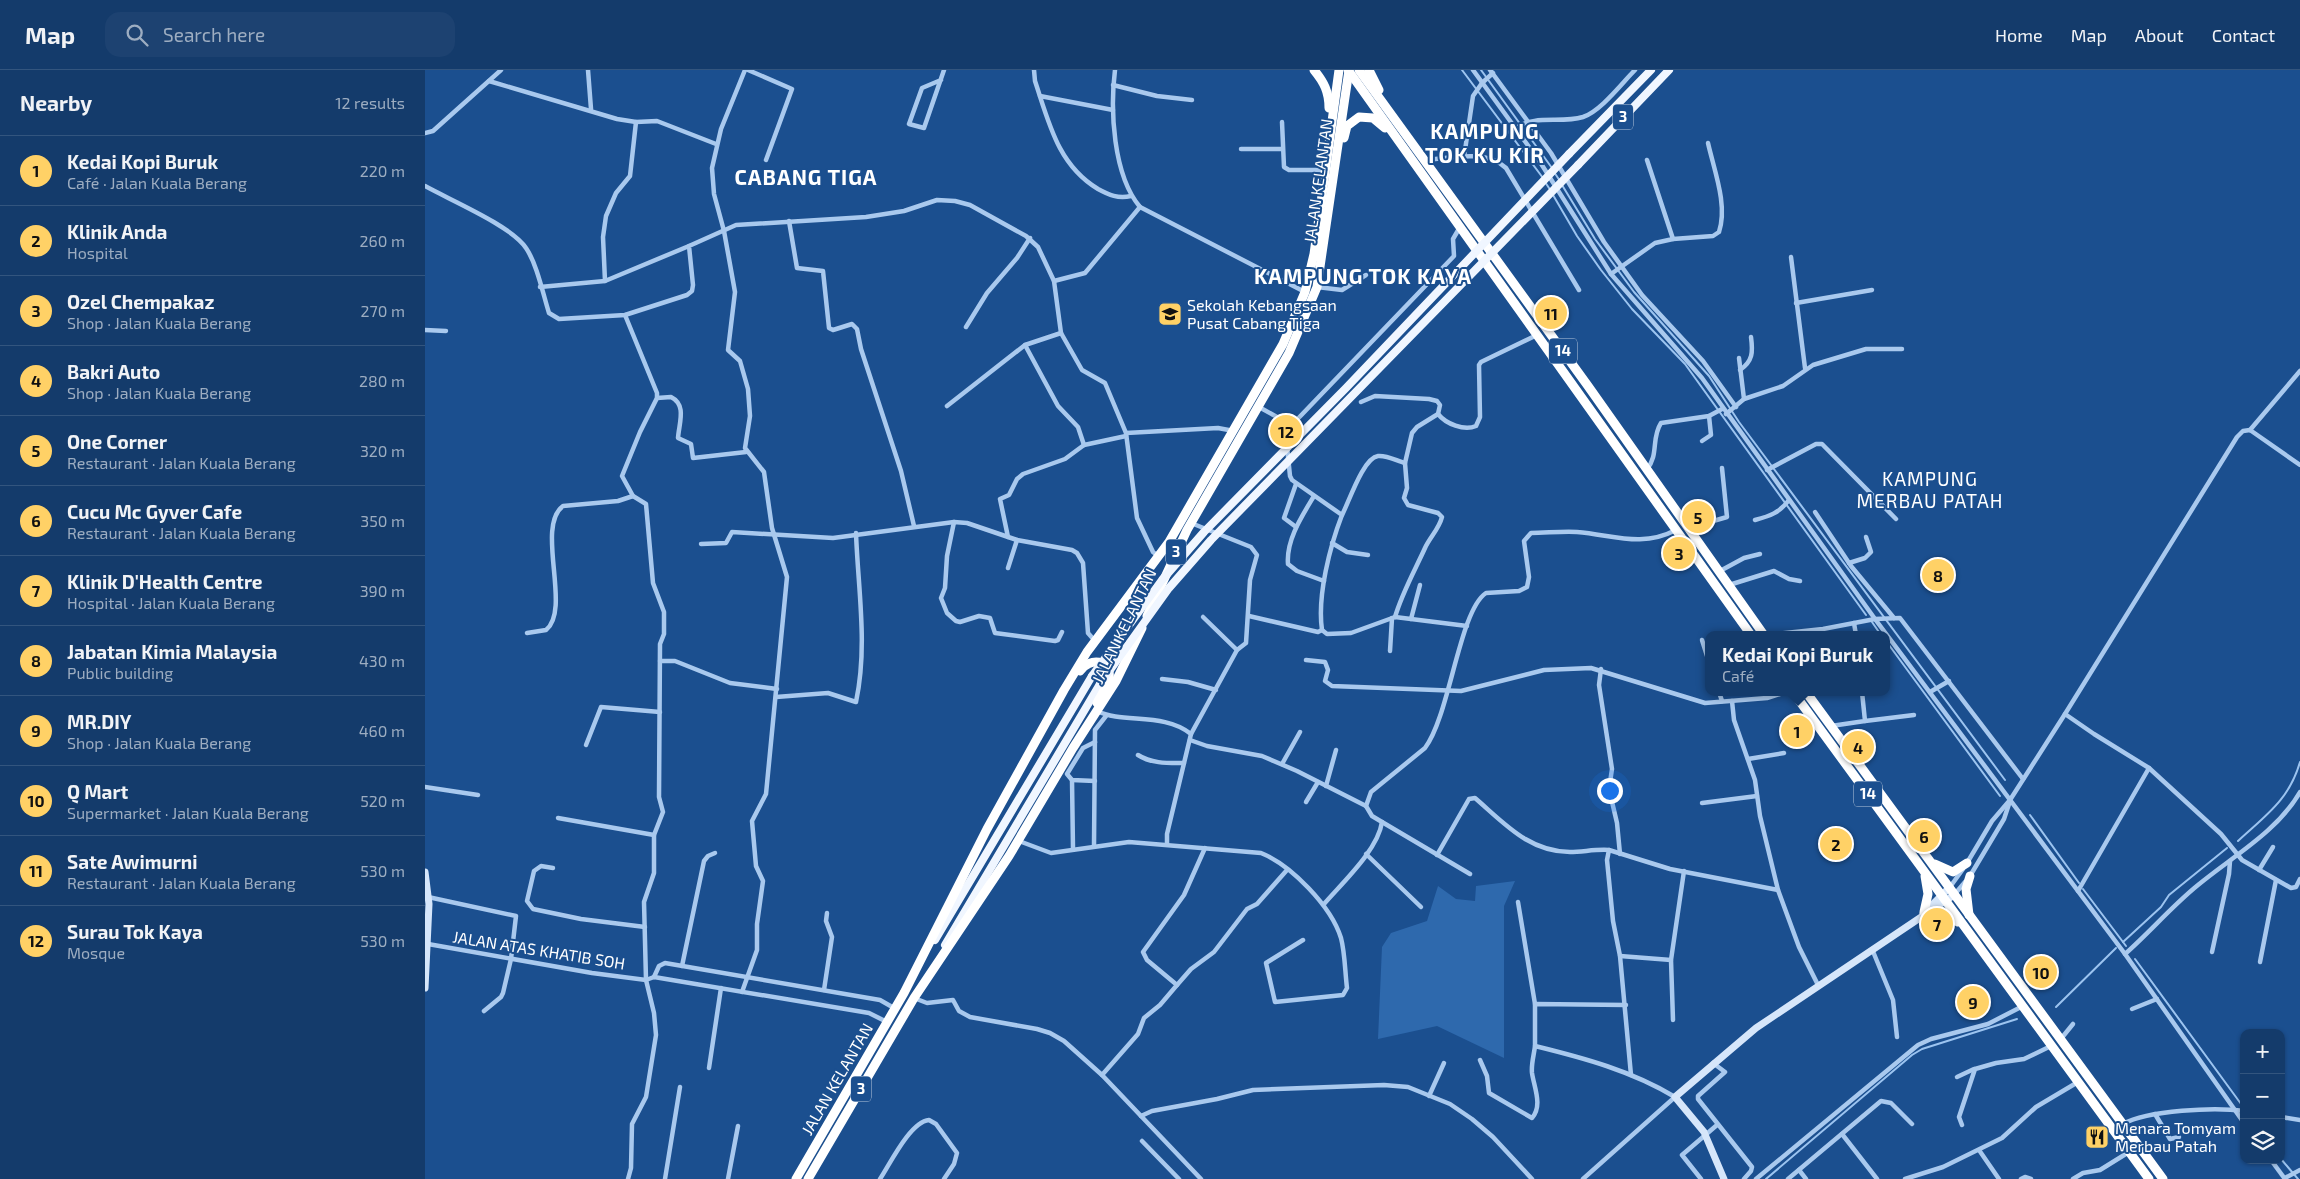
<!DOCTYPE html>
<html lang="en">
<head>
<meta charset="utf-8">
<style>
	:root { --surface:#143b6b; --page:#1d4271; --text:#f1f3f6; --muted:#9dadc1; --line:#33557e; --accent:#ffd166 }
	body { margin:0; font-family:"Exo 2",sans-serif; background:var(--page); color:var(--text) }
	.controls { position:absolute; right:15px; bottom:15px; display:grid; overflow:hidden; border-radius:10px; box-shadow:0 1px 4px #0004 }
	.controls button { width:45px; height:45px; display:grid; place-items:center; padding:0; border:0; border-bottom:1px solid var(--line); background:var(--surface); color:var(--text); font:25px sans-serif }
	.you { position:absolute; left:1184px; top:720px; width:18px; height:18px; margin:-12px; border:4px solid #fff; border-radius:50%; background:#1a73e8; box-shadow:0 0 0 8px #1a73e833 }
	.badge { display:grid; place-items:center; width:32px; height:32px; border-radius:50%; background:var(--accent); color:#111; font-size:16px; font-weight:700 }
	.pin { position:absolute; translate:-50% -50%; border:2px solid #fff; box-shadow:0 1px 5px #0006 }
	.popup { position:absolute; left:1280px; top:561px; width:185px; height:65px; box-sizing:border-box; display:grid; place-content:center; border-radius:10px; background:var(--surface); filter:drop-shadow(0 1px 4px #0005); font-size:16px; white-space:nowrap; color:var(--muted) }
	.popup b { font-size:19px; color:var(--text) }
	.popup::after { content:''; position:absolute; left:50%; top:100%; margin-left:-10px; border:10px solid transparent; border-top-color:var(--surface) }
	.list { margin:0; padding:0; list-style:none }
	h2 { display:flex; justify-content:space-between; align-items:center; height:65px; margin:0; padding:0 20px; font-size:21px }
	h2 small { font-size:16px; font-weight:400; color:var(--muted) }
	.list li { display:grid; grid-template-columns:32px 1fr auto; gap:15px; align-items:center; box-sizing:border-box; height:70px; padding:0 20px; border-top:1px solid var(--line) }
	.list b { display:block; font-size:19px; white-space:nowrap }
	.list p { margin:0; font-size:16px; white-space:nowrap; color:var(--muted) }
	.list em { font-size:16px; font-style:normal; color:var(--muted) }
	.icon { flex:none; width:28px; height:28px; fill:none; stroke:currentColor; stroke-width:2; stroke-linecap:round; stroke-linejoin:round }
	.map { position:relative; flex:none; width:1875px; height:1109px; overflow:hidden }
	header { display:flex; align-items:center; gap:30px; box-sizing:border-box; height:70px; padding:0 25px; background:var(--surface); border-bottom:1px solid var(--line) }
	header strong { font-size:24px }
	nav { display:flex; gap:28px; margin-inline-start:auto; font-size:18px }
	.search { width:350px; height:45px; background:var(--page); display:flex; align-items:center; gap:12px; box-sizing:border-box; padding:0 18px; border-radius:15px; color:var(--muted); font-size:19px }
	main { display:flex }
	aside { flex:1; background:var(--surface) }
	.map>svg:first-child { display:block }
	.green { fill:#2e69ad }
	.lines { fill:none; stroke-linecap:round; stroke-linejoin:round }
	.stream { stroke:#9cc4f0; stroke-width:2 }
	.street { stroke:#a9c9ee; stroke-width:4.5 }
	.secondary { stroke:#d6e6fa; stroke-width:7 }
	.primary { stroke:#f0f6ff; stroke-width:8 }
	.highway { stroke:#fff; stroke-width:9 }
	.primary-bridge { stroke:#f0f6ff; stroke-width:8 }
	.labels { text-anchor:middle; stroke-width:4; stroke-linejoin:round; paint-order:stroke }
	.shield { fill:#1b4f8f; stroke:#bbcadd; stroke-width:1 }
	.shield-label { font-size:15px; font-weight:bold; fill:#fff }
	.street-label { font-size:16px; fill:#fff; stroke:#1b4f8f }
	.poi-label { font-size:16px; fill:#fff; stroke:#1b4f8f; text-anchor:start }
	.quarter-label { font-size:19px; letter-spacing:1px; fill:#fff; stroke:#1b4f8f }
	.district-label { font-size:21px; font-weight:bold; letter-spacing:1px; fill:#fff; stroke:#1b4f8f }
</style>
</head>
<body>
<header>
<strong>Map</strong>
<div class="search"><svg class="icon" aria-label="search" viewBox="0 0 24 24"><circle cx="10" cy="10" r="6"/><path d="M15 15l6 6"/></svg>Search here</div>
<nav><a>Home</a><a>Map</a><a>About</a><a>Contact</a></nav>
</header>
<main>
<aside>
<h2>Nearby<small>12 results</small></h2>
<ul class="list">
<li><span class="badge">1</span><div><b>Kedai Kopi Buruk</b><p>Café · Jalan Kuala Berang</p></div><em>220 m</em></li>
<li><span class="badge">2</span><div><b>Klinik Anda</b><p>Hospital</p></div><em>260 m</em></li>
<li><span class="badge">3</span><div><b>Ozel Chempakaz</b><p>Shop · Jalan Kuala Berang</p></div><em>270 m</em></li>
<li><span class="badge">4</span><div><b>Bakri Auto</b><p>Shop · Jalan Kuala Berang</p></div><em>280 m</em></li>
<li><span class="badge">5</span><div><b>One Corner</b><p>Restaurant · Jalan Kuala Berang</p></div><em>320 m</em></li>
<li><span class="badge">6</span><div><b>Cucu Mc Gyver Cafe</b><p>Restaurant · Jalan Kuala Berang</p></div><em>350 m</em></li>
<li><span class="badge">7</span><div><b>Klinik D'Health Centre</b><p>Hospital · Jalan Kuala Berang</p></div><em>390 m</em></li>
<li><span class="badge">8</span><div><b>Jabatan Kimia Malaysia</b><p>Public building</p></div><em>430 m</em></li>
<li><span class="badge">9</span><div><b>MR.DIY</b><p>Shop · Jalan Kuala Berang</p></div><em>460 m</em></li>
<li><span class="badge">10</span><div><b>Q Mart</b><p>Supermarket · Jalan Kuala Berang</p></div><em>520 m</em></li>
<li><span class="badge">11</span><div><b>Sate Awimurni</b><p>Restaurant · Jalan Kuala Berang</p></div><em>530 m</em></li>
<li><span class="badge">12</span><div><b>Surau Tok Kaya</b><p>Mosque</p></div><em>530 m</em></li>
</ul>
</aside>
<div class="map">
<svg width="1875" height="1109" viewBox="0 0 1875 1109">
	<rect width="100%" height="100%" fill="#1b4f8f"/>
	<path class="green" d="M1090,811L1079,836V988L1012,956L953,969L957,877L966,863L1002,851L1013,816L1031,829L1050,831L1051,816Z"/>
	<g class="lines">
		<g class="stream">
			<path d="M1037,0L1118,108"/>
			<path d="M1056,0L1127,98"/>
			<path d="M1129,102L1135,111"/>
			<path d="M1120,112L1126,121"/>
			<path d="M1137,115L1170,169L1209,222L1284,306L1314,352L1580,710"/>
			<path d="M1128,125L1152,166L1176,200L1207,239L1260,294L1441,545"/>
			<path d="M1447,552L1456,565"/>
			<path d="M1461,571L1575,726"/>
			<path d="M1605,745L1654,813"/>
			<path d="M1813,771C1841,745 1864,730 1875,692"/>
			<path d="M1658,819L1701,876"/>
			<path d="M1698,872L1736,837L1744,825L1802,778"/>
			<path d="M1710,889L1819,1038"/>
			<path d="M1631,937L1691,878"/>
			<path d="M1856,1089L1873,1109"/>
			<path d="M1341,1109L1487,985L1497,979L1592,949"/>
		</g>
		<g class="street">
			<path d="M163,0L166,39"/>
			<path d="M323,0L367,19L341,90"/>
			<path d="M609,0L610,11C624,53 633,95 673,119C684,125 693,129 706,126"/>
			<path d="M690,0C685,40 688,105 715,137L880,222"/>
			<path d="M1048,0L1115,92L1186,204L1277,308L1450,549L1700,884L1819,1053"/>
			<path d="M1065,0L1126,83L1179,172L1217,225L1278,291L1311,337"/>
			<path d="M516,10L497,18L484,54L499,58L519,0"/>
			<path d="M64,11L192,49L211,52L232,51L291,74"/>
			<path d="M688,15L732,26L767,30"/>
			<path d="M615,26L688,40"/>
			<path d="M857,52L859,97L864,100H900"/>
			<path d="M1091,58C1111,44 1135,54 1158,47C1176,41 1197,13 1210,0"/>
			<path d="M0,63L8,61L76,0"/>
			<path d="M816,79H857"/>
			<path d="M1039,87L1048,26L1057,13L1068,3"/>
			<path d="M1000,90C1026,88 1061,79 1081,98L1154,220"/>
			<path d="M0,116C25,130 87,156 101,178C112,194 118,224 124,243L134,249L200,245L262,225L267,221L268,215L264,176L311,155L441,147L479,141L512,130L530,131L545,135L601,166L613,177L629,211L636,263L657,300L680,313L701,363L712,448L728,482L733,486"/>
			<path d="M364,151L372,198L398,201L404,258L408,260L427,254L432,259L436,279L476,401L489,456"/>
			<path d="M1248,169L1288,166L1294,162C1303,135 1289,100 1283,73"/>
			<path d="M1366,187L1380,298"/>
			<path d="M1186,204L1230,173L1248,169L1222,90"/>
			<path d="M180,211L178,167L181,146L191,123L205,106L211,52"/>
			<path d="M629,211L660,203L715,137"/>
			<path d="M115,217L180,211L264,176"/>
			<path d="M892,217L917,220L941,205"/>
			<path d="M1371,233L1447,220"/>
			<path d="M200,245L232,323V328L215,362L197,406L208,426L221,434L228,513L239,542V564L235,574L234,727L238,742L229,765V803L219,832L221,910L229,943L231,965L221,1027L207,1054L206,1098L203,1109"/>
			<path d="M541,257L562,223L592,188L605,168"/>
			<path d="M0,260L21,261"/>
			<path d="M600,275L633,336L653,357L659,375"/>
			<path d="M1314,288L1319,329"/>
			<path d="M1315,300C1328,291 1328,282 1326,267"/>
			<path d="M232,328L246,327C262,335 254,353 253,368L266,374L268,388L321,382"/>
			<path d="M936,332L950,326L1004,329L1012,331L1015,335L1013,344L992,357L987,363L980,393L982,418L979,428L983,435L1013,443L1017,447C1014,459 1005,467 1000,478C990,500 977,523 970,547"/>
			<path d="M522,336L600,275L636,263"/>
			<path d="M834,337L852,347L863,359L861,367L865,406L867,410L917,445C905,476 892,526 897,560L902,564L926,563L970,547L1042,556"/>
			<path d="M1013,344C1021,354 1039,361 1051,356L1055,347L1054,295L1056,292L1112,265"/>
			<path d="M1301,344L1319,329L1358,316L1388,295L1441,279H1477"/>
			<path d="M863,359L1029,186L1028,169L1035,157"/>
			<path d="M1825,360L1875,301"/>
			<path d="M701,363L793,358L809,361"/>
			<path d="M1277,371L1286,365L1284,346"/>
			<path d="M1222,399C1234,385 1226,368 1236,353L1284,346L1297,339"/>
			<path d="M1342,400L1391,374H1397L1471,449"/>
			<path d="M889,426C877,446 861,470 863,494L872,501L899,511"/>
			<path d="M1390,442L1426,496L1469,548"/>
			<path d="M917,445C924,432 938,388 953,386C962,385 972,391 980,393"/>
			<path d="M1330,450C1345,446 1354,443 1364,430"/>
			<path d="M529,452L522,486L520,518L516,528L522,543L531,551L535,552L554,546L565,548L570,563L630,571L633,570L637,562"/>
			<path d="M871,457L859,448L871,414"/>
			<path d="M1264,458L1302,447L1297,398"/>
			<path d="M583,467L575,429L584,425L592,409L598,404L640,389L659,375L701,366"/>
			<path d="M907,473L922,482L943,485"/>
			<path d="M276,474L301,473L307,462L408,468L529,452L542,453L592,470L647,480L652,483L658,493L663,563L670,571"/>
			<path d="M1424,493L1440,488L1446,482L1441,467"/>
			<path d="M583,498L592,470"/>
			<path d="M1295,501L1319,488L1335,484"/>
			<path d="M1304,515L1349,501L1364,509L1375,511"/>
			<path d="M824,546L893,562L897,560"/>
			<path d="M778,547L812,580"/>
			<path d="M986,549L995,515"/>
			<path d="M1429,553L1431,565"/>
			<path d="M102,563L121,560C147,539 110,457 138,436L193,431L208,426"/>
			<path d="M1342,565L1398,559L1450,549L1475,548L1598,709"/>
			<path d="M1277,570L1283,589"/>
			<path d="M965,581L967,548"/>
			<path d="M881,590L900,592L903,600L900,611L907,616L1036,621L1119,600L1166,598L1280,633L1342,628L1361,622"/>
			<path d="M235,591H250L305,613L352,619"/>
			<path d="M1176,599L1174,615L1187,699L1184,719L1192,753L1195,784"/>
			<path d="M737,609L763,612L791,620"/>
			<path d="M1294,622L1297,631"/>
			<path d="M1505,622L1524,611"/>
			<path d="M351,627L403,623L431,632C443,576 433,519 431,463"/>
			<path d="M1307,631L1309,650L1330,710L1335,746L1353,820L1374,877L1393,915"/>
			<path d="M672,641C698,654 739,642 766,664L742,764V774"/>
			<path d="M1640,644L1669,664L1724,698L1796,764L1817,790L1866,818L1871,817L1875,809"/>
			<path d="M1440,651L1489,645"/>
			<path d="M1406,656L1440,651L1437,622"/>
			<path d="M766,664L812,580L821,573L825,510L832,485L826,477L766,453"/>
			<path d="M765,670L782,676L837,686L872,701L941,736"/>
			<path d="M161,675L176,637L235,642"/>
			<path d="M713,685C727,694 744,693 759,693"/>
			<path d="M1323,689L1359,683"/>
			<path d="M857,694L875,662"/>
			<path d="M647,710L648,779"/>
			<path d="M670,711L647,710L642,704L658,678L670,672"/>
			<path d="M901,716L911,680"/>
			<path d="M0,717L53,725"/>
			<path d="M881,732L893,712"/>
			<path d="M1277,733L1332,726"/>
			<path d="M133,748L229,765"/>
			<path d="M594,771L626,783L704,772L836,783C866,795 906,836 916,868C920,883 920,902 922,918L918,925L850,932L841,893L878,870"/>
			<path d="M669,776L670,660L681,646"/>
			<path d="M941,784L996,837"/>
			<path d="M1012,785L1044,729L1050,728C1079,753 1104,782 1145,782C1158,782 1170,779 1184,780"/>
			<path d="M1542,793L1567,751L1585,730L1640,644L1812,367L1818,361L1825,360L1875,395"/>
			<path d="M128,798L116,796L109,801L102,831L108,839L156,849L220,857"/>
			<path d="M1834,800L1848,777"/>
			<path d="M1045,804L957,752L947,746L941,736L946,722L1000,678C1025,645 1034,541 1061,523L1094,521L1102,517L1104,507L1099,471L1106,463C1121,463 1137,461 1152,462C1189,465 1216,478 1251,460"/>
			<path d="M1545,806L1579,749L1584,734"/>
			<path d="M1525,817L1538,799"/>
			<path d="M1653,821L1724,698"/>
			<path d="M1529,825L1540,812"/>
			<path d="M3,827L91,846L86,889L78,923L76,927L59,941"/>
			<path d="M1093,832L1110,934"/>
			<path d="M899,834C917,813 953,780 957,752"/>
			<path d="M3,874L167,903L221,910L229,907L444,943L462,952"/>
			<path d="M1447,879L1468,930L1472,967"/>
			<path d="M1787,882L1804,804L1805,791"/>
			<path d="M1700,884C1725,862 1747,836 1773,815C1808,786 1852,762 1875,722"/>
			<path d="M1195,886L1246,890"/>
			<path d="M1835,892L1851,810"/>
			<path d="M257,896L279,791L283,786L290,783"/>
			<path d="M229,907L234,896L240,893L455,930L469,938"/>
			<path d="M752,915L766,899L789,882L822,839L832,834L862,800"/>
			<path d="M399,920L407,867L401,851L402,843"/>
			<path d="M317,922L332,880V854L338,811L331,796L327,751L341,724L362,507L347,458L339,402L320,378L325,346L323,319L315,291L303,280L310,222L299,161L289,124L287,98L296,59L320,0"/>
			<path d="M489,928L502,933L528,930L534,941L545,947L612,959L625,963L639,971L677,1005L776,1109"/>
			<path d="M1707,939L1732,929"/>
			<path d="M1248,950L1246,890L1259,801"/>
			<path d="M1635,970L1648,954"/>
			<path d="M1110,976V934L1201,935"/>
			<path d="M1055,990L1062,1006L1064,1023L1107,1048C1118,1036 1109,1017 1107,1003C1106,994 1109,985 1110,976C1159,988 1207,1001 1250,1027L1158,1109"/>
			<path d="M1288,993L1300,1002L1273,1026V1029L1327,1097L1326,1101L1319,1109"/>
			<path d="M284,998L296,918"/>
			<path d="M677,1005L713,964L719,948L735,935L752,915L722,890L718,882L759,825L780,778"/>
			<path d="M1206,1005L1195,886L1188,851L1182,790L1184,780L1245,799L1353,820"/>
			<path d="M1532,1007L1549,999"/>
			<path d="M1004,1026L1019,993"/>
			<path d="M1730,1044L1745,1069L1754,1067"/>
			<path d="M716,1046L727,1041L792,1029L828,1020L959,1015L983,1017L1025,1034L1047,1049L1068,1067L1107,1109"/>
			<path d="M1856,1047L1875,1050"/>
			<path d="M1698,1054C1723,1040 1790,1037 1819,1041"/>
			<path d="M1537,1055L1534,1047L1550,999L1571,993L1599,989L1626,976"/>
			<path d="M1417,1064L1452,1109"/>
			<path d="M717,1071L754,1109"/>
			<path d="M1554,1080L1574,1109"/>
			<path d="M1846,1090L1860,1109"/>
			<path d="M1374,1100L1381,1109"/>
			<path d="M1860,1108L1875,1100"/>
			<path d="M240,1109L255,1017"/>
			<path d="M303,1109L313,1056"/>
			<path d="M455,1109C465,1094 485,1052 504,1050L511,1054L532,1083L529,1094L519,1109"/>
			<path d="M1276,1109L1257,1085L1292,1055"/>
			<path d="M1331,1109L1493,975L1506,969L1563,954L1596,937"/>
			<path d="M1363,1109L1456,1031L1466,1033L1487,1054"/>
			<path d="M1480,1109L1518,1097L1577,1068L1611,1037L1653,1012"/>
			<path d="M1596,1109L1600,1107L1606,1109"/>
			<path d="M1648,1109L1658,1103L1675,1100L1704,1082"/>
		</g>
		<g class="secondary">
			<path d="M0,802L4,834L0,918"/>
			<path d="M1498,844L1524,818"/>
			<path d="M1299,1109L1279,1062L1250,1027L1331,958L1529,825"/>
		</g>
		<g class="primary">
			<path d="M1144,84L1226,0"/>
			<path d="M1153,95L1244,0"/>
			<path d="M510,870L667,606"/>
			<path d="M520,875L675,614"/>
		</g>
		<g class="highway">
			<path d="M889,0C899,12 904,22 904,38"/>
			<path d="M923,0L1326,565"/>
			<path d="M934,0L1163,316L1339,565"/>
			<path d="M944,0L954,20"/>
			<path d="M919,68L922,56L934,47L948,48L960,58"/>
			<path d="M722,546L762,460L864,283L892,217L924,0"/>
			<path d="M655,601C664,587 687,589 684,608C682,616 676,626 672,633"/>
			<path d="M1368,622L1724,1109"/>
			<path d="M1381,622L1738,1109"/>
			<path d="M1510,794L1528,802L1542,793"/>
			<path d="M1509,841L1521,845L1533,852"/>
			<path d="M1499,842L1503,824L1500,806"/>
			<path d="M1544,845L1541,819L1545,806"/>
			<path d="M371,1109L479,923L562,759L639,620L662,582L744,472L858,274L880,222L889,184L914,0"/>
			<path d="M383,1109L489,928L584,786L648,678L691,611L717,558"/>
		</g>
		<g class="primary-bridge">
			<path d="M667,606L737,510L779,462L921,318L1144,84"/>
			<path d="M675,614L744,518L786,470L1153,95"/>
		</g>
	</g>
	<defs>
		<g id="school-square" transform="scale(1.25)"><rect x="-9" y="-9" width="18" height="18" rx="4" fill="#ffd166" stroke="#1b4f8f"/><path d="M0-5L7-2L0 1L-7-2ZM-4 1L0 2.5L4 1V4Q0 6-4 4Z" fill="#111"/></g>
		<g id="restaurant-square" transform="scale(1.25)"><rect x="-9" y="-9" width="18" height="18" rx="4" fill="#ffd166" stroke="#1b4f8f"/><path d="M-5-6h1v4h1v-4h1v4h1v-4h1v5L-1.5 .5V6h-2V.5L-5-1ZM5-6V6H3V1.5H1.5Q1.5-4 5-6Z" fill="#111"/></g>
	</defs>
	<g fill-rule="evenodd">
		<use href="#school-square" x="745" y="244"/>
		<use href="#restaurant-square" x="1672" y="1067"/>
	</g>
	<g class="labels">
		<g class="shield">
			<rect x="1188" y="34.5" width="20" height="25" rx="4"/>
			<rect x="1124" y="268.5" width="28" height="25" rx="4"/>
			<rect x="741" y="469.5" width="20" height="25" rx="4"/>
			<rect x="1429" y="711.5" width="28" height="25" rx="4"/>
			<rect x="426" y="1006.5" width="20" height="25" rx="4"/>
		</g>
		<g class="shield-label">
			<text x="1198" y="52">3</text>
			<text x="1138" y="286">14</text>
			<text x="751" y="487">3</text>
			<text x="1443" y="729">14</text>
			<text x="436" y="1024">3</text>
		</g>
		<g class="street-label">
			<text transform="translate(893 111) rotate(-82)" y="6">JALAN KELANTAN</text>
			<text transform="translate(699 556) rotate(-64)" y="6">JALAN KELANTAN</text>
			<text transform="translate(114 880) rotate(9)" y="6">JALAN ATAS KHATIB SOH</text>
			<text transform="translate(412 1009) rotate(-60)" y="6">JALAN KELANTAN</text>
		</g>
		<g class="poi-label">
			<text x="762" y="241">Sekolah Kebangsaan<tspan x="762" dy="18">Pusat Cabang Tiga</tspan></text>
			<text x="1690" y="1064">Menara Tomyam<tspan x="1690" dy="18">Merbau Patah</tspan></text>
		</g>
		<g class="quarter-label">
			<text x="1505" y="416">KAMPUNG<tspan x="1505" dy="22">MERBAU PATAH</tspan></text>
		</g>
		<g class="district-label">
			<text x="1060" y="69">KAMPUNG<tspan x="1060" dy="24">TOK KU KIR</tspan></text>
			<text x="381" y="115">CABANG TIGA</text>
			<text x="938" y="214">KAMPUNG TOK KAYA</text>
		</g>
	</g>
</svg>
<div class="controls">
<button>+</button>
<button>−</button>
<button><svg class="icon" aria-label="layers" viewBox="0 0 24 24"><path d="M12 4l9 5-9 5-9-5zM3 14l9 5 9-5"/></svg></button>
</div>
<div class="you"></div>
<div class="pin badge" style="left:1372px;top:661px">1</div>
<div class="popup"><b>Kedai Kopi Buruk</b>Café</div>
<div class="pin badge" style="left:1411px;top:774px">2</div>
<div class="pin badge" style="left:1254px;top:483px">3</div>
<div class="pin badge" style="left:1433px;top:677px">4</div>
<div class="pin badge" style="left:1273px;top:447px">5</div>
<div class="pin badge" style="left:1499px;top:766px">6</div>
<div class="pin badge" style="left:1512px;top:854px">7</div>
<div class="pin badge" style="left:1513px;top:505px">8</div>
<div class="pin badge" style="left:1548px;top:932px">9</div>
<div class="pin badge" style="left:1616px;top:902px">10</div>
<div class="pin badge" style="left:1126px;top:243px">11</div>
<div class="pin badge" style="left:861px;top:361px">12</div>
</div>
</main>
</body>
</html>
